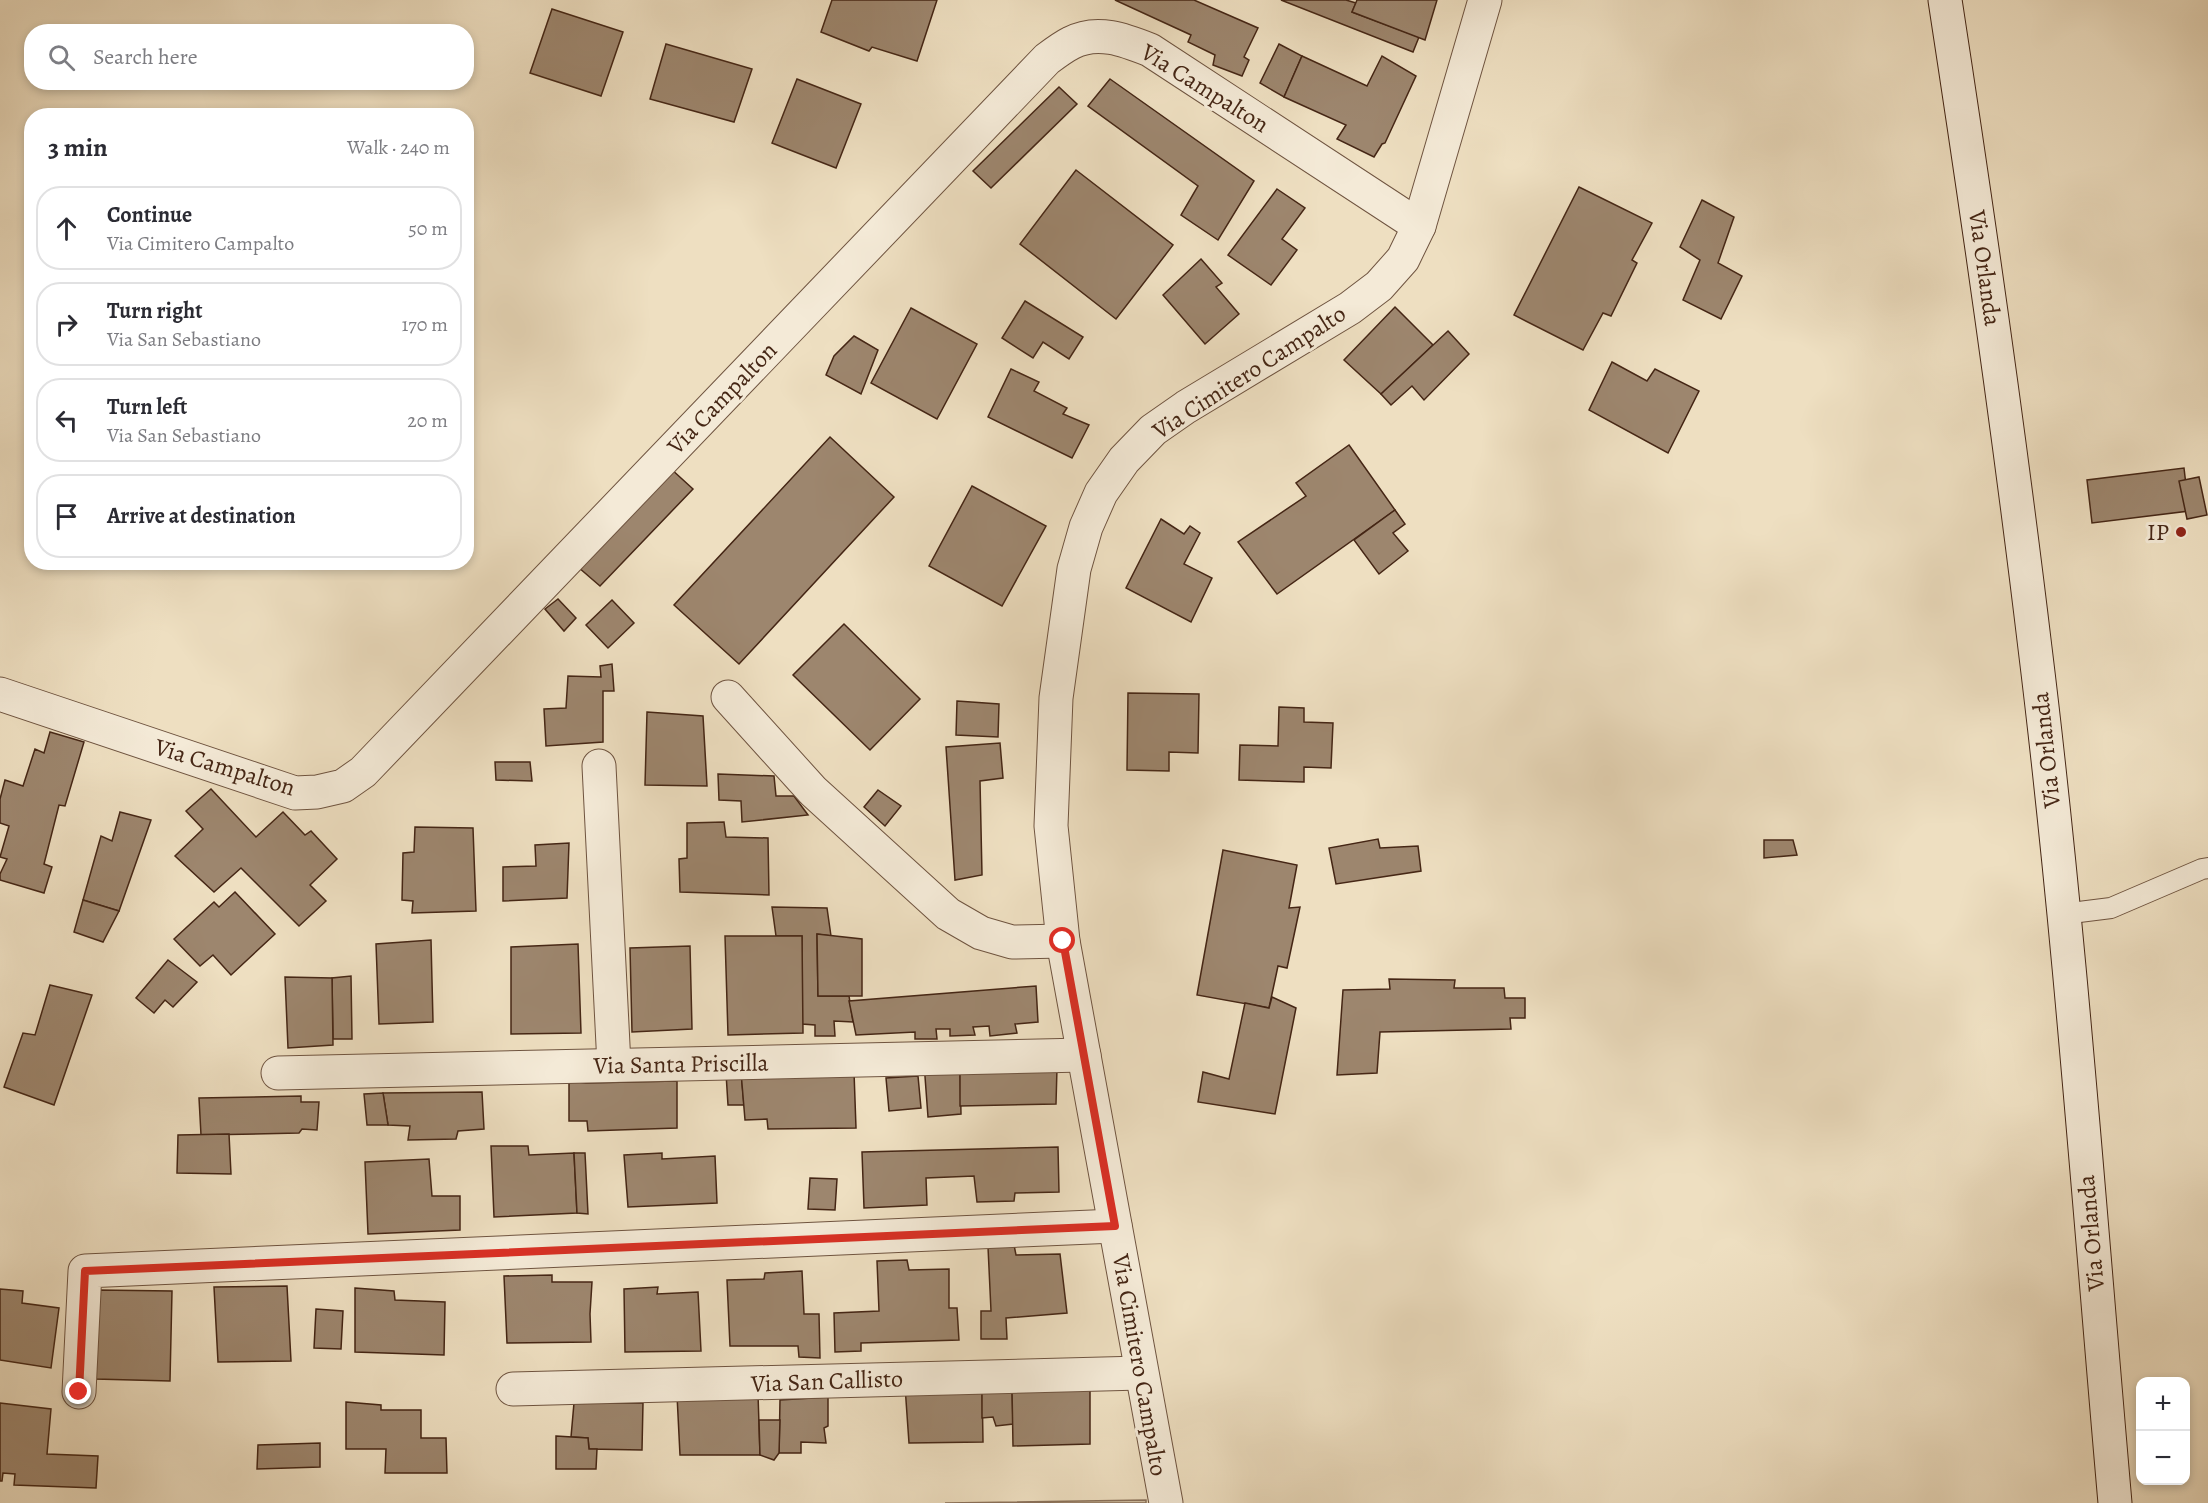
<!DOCTYPE html>
<html lang="en">
<head>
<meta charset="utf-8">
<style>
	:root { --surface:#fff; --page:#f2f2f3; --text:#2b2b33; --muted:#7c7c81; --line:#e1e1e2 }
	body { margin:0; font-family:Alegreya,serif; background:var(--page); color:var(--text) }
	.controls { position:absolute; right:18px; bottom:18px; display:grid; overflow:hidden; border-radius:12px; box-shadow:0 3px 9px #0003 }
	.controls button { width:54px; height:54px; display:grid; place-items:center; padding:0; border:0; border-bottom:2px solid var(--line); background:var(--surface); color:var(--text); font:30px sans-serif }
	.stop { position:absolute; width:18px; height:18px; margin:-14px; border:4px solid #d93025; border-radius:50%; background:#fff }
	.stop.end { background:#d93025; border-color:#fff; box-shadow:0 2px 6px #0008 }
	.list { margin:0; padding:0; list-style:none }
	h2 { display:flex; justify-content:space-between; align-items:center; height:78px; margin:0; padding:0 24px; font-size:26px }
	h2 small { font-size:20px; font-weight:400; color:var(--muted) }
	.list li { display:grid; grid-template-columns:39px 1fr auto; gap:18px; align-items:center; box-sizing:border-box; height:84px; margin:0 12px 12px; padding:0 12px; border:2px solid var(--line); border-radius:24px }
	.list b { display:block; font-size:22px; white-space:nowrap }
	.list p { margin:0; font-size:20px; white-space:nowrap; color:var(--muted) }
	.list em { font-size:20px; font-style:normal; color:var(--muted) }
	.icon { flex:none; width:33px; height:33px; fill:none; stroke:currentColor; stroke-width:2; stroke-linecap:round; stroke-linejoin:round }
	.map { position:relative; flex:none; width:2208px; height:1503px; overflow:hidden }
	.search { position:absolute; background:var(--surface); box-shadow:0 3px 9px #0003; left:24px; top:24px; width:450px; height:66px; display:flex; align-items:center; gap:15px; box-sizing:border-box; padding:0 21px; border-radius:24px; color:var(--muted); font-size:22px }
	.panel { position:absolute; background:var(--surface); box-shadow:0 3px 9px #0003; left:24px; top:108px; width:450px; height:462px; border-radius:24px }
	.map>svg:first-child { display:block }
	.green { fill:#d1c0a4; stroke:#8b735c; stroke-width:1.5 }
	.building { fill:#9d866e; stroke:#452615; stroke-width:1.5 }
	.lines { fill:none; stroke-linecap:round; stroke-linejoin:round }
	.service-casing { stroke:#6f5440; stroke-width:22 }
	.minor-casing { stroke:#6f5440; stroke-width:35 }
	.secondary-casing { stroke:#452615; stroke-width:35 }
	.service { stroke:#f4ead7; stroke-width:20 }
	.minor { stroke:#f4ead7; stroke-width:33 }
	.secondary { stroke:#f4ead7; stroke-width:33 }
	.route { stroke:#d93025; stroke-width:8 }
	.poi-dot { fill:#8f2418; stroke:#f4ead7; stroke-width:2 }
	.labels { text-anchor:middle; stroke-width:6; stroke-linejoin:round; paint-order:stroke }
	.street-label { font-size:24px; fill:#452615; stroke:#f4ead7 }
	.poi-label { font-size:24px; fill:#452615; stroke:#f4ead7; text-anchor:end }
</style>
</head>
<body>
<div class="map">
<svg width="2208" height="1503" viewBox="0 0 2208 1503">
	<rect width="100%" height="100%" fill="#eedfc1"/>
	<filter id="stains"><feTurbulence type="fractalNoise" baseFrequency=".00333" numOctaves="4"/><feColorMatrix values="0 0 0 0 .2 0 0 0 0 .09 0 0 0 0 .02 0 0 0 .5 -.17"/></filter>
	<radialGradient id="worn" r=".72"><stop offset=".6" stop-color="#630" stop-opacity="0"/><stop offset="1" stop-color="#630" stop-opacity=".3"/></radialGradient>
	<path class="green" d="M1146,1500V1503H945Z"/>
	<g class="building">
		<path d="M832,0H937L917,61L872,47L869,51L821,32Z"/>
		<path d="M1115,0H1194L1258,28L1244,57L1249,60L1242,76L1213,65L1215,55L1188,42L1191,35Z"/>
		<path d="M1281,0H1346L1356,3L1352,12L1419,37L1413,52Z"/>
		<path d="M1357,0H1437L1425,40L1352,12Z"/>
		<path d="M552,9L623,32L601,96L530,73Z"/>
		<path d="M666,44L752,69L734,122L650,99Z"/>
		<path d="M1279,44L1302,56L1284,97L1260,83Z"/>
		<path d="M1302,56L1367,86L1382,56L1416,76L1385,143L1382,144L1374,157L1337,139L1346,125L1284,97Z"/>
		<path d="M797,79L861,104L836,168L772,143Z"/>
		<path d="M1110,79L1254,181L1218,240L1181,215L1198,186L1088,106Z"/>
		<path d="M1059,87L1077,104L991,188L973,171Z"/>
		<path d="M1076,170L1173,245L1116,319L1020,244Z"/>
		<path d="M1579,187L1652,223L1632,260L1637,263L1611,316L1603,313L1583,350L1514,315Z"/>
		<path d="M1277,189L1305,208L1282,239L1297,250L1271,285L1228,255Z"/>
		<path d="M1702,200L1734,217L1718,263L1742,276L1721,319L1683,300L1700,260L1680,247Z"/>
		<path d="M1201,259L1222,283L1216,287L1239,314L1205,344L1163,295Z"/>
		<path d="M1025,301L1083,337L1069,359L1043,342L1033,358L1002,338Z"/>
		<path d="M1395,307L1433,345L1381,394L1344,360Z"/>
		<path d="M911,308L977,344L937,419L871,383Z"/>
		<path d="M1448,331L1469,354L1424,400L1412,386L1391,405L1381,394Z"/>
		<path d="M854,336L878,350L861,394L826,375L834,356Z"/>
		<path d="M1612,362L1647,381L1655,369L1699,391L1668,453L1589,410Z"/>
		<path d="M1011,369L1039,382L1034,391L1067,408L1063,414L1089,425L1072,458L988,417Z"/>
		<path d="M830,437L894,497L739,664L674,605Z"/>
		<path d="M1349,445L1395,510L1277,594L1238,542L1306,496L1296,483Z"/>
		<path d="M670,468L693,489L600,586L578,567Z"/>
		<path d="M2184,468L2189,511L2092,523L2087,480Z"/>
		<path d="M2199,477L2207,515L2187,519L2179,481Z"/>
		<path d="M972,486L1046,526L1002,606L929,566Z"/>
		<path d="M1395,510L1405,524L1393,533L1408,551L1379,574L1354,540Z"/>
		<path d="M1161,519L1184,534L1190,526L1200,533L1184,564L1212,578L1191,622L1126,588Z"/>
		<path d="M558,599L576,618L564,631L545,609Z"/>
		<path d="M612,600L634,623L608,648L586,625Z"/>
		<path d="M844,624L920,699L870,750L793,675Z"/>
		<path d="M612,664L614,691H603V742L546,746L544,709L566,708L568,676L601,677L600,666Z"/>
		<path d="M1128,693L1199,694L1198,753L1169,752V771L1127,770Z"/>
		<path d="M957,701L999,704L998,737L956,735Z"/>
		<path d="M1279,707L1304,708V722L1333,723L1331,768L1304,767V782L1239,780L1240,745L1278,746Z"/>
		<path d="M647,712L703,716L707,786L645,785Z"/>
		<path d="M50,732L84,742L65,806L59,805L44,864L52,867L44,893L0,880V874L7,859L0,857L9,826L0,823V799L5,780L23,786L35,749L44,753Z"/>
		<path d="M1000,743L1003,778L980,781L982,875L955,880L946,747Z"/>
		<path d="M495,762H530L532,781L496,780Z"/>
		<path d="M718,774L774,776L776,796H794L808,815L742,822L741,801L719,800Z"/>
		<path d="M211,789L256,837L283,812L305,835L311,831L337,859L310,885L326,901L299,926L241,868L214,892L175,856L203,829L186,811Z"/>
		<path d="M878,790L901,806L885,826L864,807Z"/>
		<path d="M120,812L151,820L119,911L83,900L101,836L112,841Z"/>
		<path d="M724,822L726,837L768,838L769,895L680,892L679,859L687,858V823Z"/>
		<path d="M415,827L473,828L476,911L412,913L413,901L402,900L403,853L414,852Z"/>
		<path d="M1378,839L1380,848L1418,846L1421,871L1336,884L1329,848Z"/>
		<path d="M1764,840H1793L1797,855L1764,858Z"/>
		<path d="M569,843L567,898L503,901V867L536,866L535,845Z"/>
		<path d="M1223,850L1297,865L1289,908L1300,907L1287,968L1278,966L1269,1008L1197,995Z"/>
		<path d="M235,892L275,934L231,975L213,955L200,966L174,939L214,902L219,907Z"/>
		<path d="M83,900L119,911L103,942L74,932Z"/>
		<path d="M772,907L827,908L831,936L817,934L818,996H849L853,1022L834,1021L835,1036H815V1025L802,1024V936H776Z"/>
		<path d="M817,934L862,939V996H818Z"/>
		<path d="M725,936H802L803,1033L728,1035Z"/>
		<path d="M431,940L433,1022L379,1024L376,944Z"/>
		<path d="M578,944L581,1033L511,1034V947Z"/>
		<path d="M690,946L692,1029L632,1032L630,948Z"/>
		<path d="M168,960L197,982L173,1007L165,1000L154,1013L136,998Z"/>
		<path d="M351,976L352,1039H333L332,978Z"/>
		<path d="M285,977L332,978L333,1045L288,1048Z"/>
		<path d="M1389,979L1455,980L1454,988H1504L1505,998H1525V1018H1510L1511,1029L1380,1032L1377,1073L1337,1075L1343,990L1390,989Z"/>
		<path d="M50,985L92,995L54,1105L4,1087L23,1033L35,1035Z"/>
		<path d="M1036,986L1038,1022L1015,1024L1017,1033L990,1036L989,1026L973,1027L975,1035L950,1036V1029H936L937,1039H915V1032L856,1035L849,1001Z"/>
		<path d="M1272,997L1296,1008L1275,1114L1198,1102L1203,1072L1229,1079L1245,1003L1269,1008Z"/>
		<path d="M924,1063H960L961,1114L928,1117Z"/>
		<path d="M1057,1068L1056,1104L960,1106V1071Z"/>
		<path d="M741,1072L744,1105H728L726,1073Z"/>
		<path d="M741,1072H854L856,1128L768,1129L767,1119L745,1120Z"/>
		<path d="M918,1076L921,1108L889,1111L886,1078Z"/>
		<path d="M569,1081L586,1083L677,1081V1128L588,1131L587,1121H569Z"/>
		<path d="M482,1092L484,1129L458,1131L456,1139L408,1140L410,1126L388,1125L383,1093Z"/>
		<path d="M383,1093L388,1125H367L364,1094Z"/>
		<path d="M301,1096V1102H319L317,1130L302,1129L299,1133L201,1135L199,1098Z"/>
		<path d="M229,1134L231,1174L177,1173L178,1135Z"/>
		<path d="M491,1146H528L529,1155L574,1153L577,1213L494,1217Z"/>
		<path d="M1058,1147L1059,1192L1015,1193L1014,1201L977,1202L974,1176L926,1178L927,1205L864,1208L862,1152Z"/>
		<path d="M574,1153H585L588,1214L577,1213Z"/>
		<path d="M662,1153V1159L715,1156L717,1203L628,1207L624,1155Z"/>
		<path d="M429,1159L432,1196H460V1230L368,1234L365,1162Z"/>
		<path d="M810,1178L837,1179L835,1210L808,1209Z"/>
		<path d="M1014,1245L1016,1255L1060,1254L1067,1313L1006,1318L1007,1339H981V1311H991L988,1247Z"/>
		<path d="M907,1260L909,1270L949,1269V1308H957L959,1340L861,1343V1351L835,1352L834,1313L879,1311L877,1261Z"/>
		<path d="M802,1271L804,1314H819L820,1358L799,1357L798,1346H730L727,1280L764,1279L765,1273Z"/>
		<path d="M552,1275V1282H592L590,1314L591,1342L507,1343L504,1276Z"/>
		<path d="M287,1286L291,1361L218,1362L214,1287Z"/>
		<path d="M658,1287L657,1294L698,1292L701,1351L625,1352L624,1289Z"/>
		<path d="M355,1288L394,1291L395,1300L445,1302L444,1355L355,1352Z"/>
		<path d="M0,1289L23,1291L22,1303L59,1308L51,1368L0,1360Z"/>
		<path d="M97,1290L172,1291L170,1381L95,1379Z"/>
		<path d="M316,1309L343,1311L341,1349L314,1348Z"/>
		<path d="M982,1383L983,1442L909,1443L905,1386Z"/>
		<path d="M982,1383L1012,1388L1013,1424L996,1426L993,1417L982,1418Z"/>
		<path d="M1090,1387V1444L1013,1446L1012,1388Z"/>
		<path d="M758,1394L760,1455H680L677,1395Z"/>
		<path d="M828,1397V1426L824,1428L826,1443L801,1442V1453H779L780,1400Z"/>
		<path d="M346,1402L381,1405V1410H421V1438H446L447,1473H385L386,1449H346Z"/>
		<path d="M0,1403L51,1409L47,1454L98,1456L96,1488L14,1485L15,1474L3,1473L2,1481H0Z"/>
		<path d="M574,1403H643L642,1450L589,1449L588,1438L571,1437Z"/>
		<path d="M759,1420H780L779,1453L774,1460L760,1455Z"/>
		<path d="M556,1436L588,1438L589,1449H597L596,1469H556Z"/>
		<path d="M320,1443V1467L257,1469L258,1445Z"/>
	</g>
	<g class="lines">
		<g class="service-casing">
			<path id="service" d="M2063,914L2111,908L2202,869L2208,868"/>
		</g>
		<g class="minor-casing">
			<g id="minor">
				<path d="M0,694L295,793L317,792L343,786L363,772L1047,59C1055,53 1063,47 1071,43C1097,29 1125,40 1150,50L1419,226"/>
				<path d="M728,697L813,791L948,914L981,933L1012,942L1063,941"/>
				<path d="M599,766L614,1065"/>
				<path d="M278,1073L1084,1055"/>
				<path d="M513,1389L1141,1373"/>
				<path d="M79,1392L85,1271L1115,1226"/>
				<path d="M1166,1503L1063,941L1051,826L1056,698L1074,569L1086,527L1101,493L1124,460L1153,430L1186,407L1350,308L1379,286L1403,259L1419,226L1485,0"/>
			</g>
		</g>
		<g class="secondary-casing">
			<path id="secondary" d="M1945,0C1978,215 2009,431 2035,648C2070,932 2090,1218 2115,1503"/>
		</g>
		<use href="#service" class="service"/>
		<use href="#minor" class="minor"/>
		<use href="#secondary" class="secondary"/>
	</g>
	<g class="lines">
		<path class="route" d="M79,1392L85,1271L1115,1226L1063,941"/>
	</g>
	<circle class="poi-dot" cx="2181" cy="532" r="6"/>
	<g class="labels">
		<g class="street-label">
			<text transform="translate(1205 88) rotate(32)" y="8">Via Campalton</text>
			<text transform="translate(1985 268) rotate(82)" y="8">Via Orlanda</text>
			<text transform="translate(1249 372) rotate(-33)" y="8">Via Cimitero Campalto</text>
			<text transform="translate(722 398) rotate(-46)" y="8">Via Campalton</text>
			<text transform="translate(2046 750) rotate(-96)" y="8">Via Orlanda</text>
			<text transform="translate(225 767) rotate(17)" y="8">Via Campalton</text>
			<text transform="translate(681 1064) rotate(-1)" y="8">Via Santa Priscilla</text>
			<text transform="translate(2091 1233) rotate(-95)" y="8">Via Orlanda</text>
			<text transform="translate(1140 1365) rotate(80)" y="8">Via Cimitero Campalto</text>
			<text transform="translate(827 1381) rotate(-2)" y="8">Via San Callisto</text>
		</g>
		<g class="poi-label">
			<text x="2169" y="540">IP</text>
		</g>
	</g>
	<rect width="100%" height="100%" filter="url(#stains)"/>
	<rect width="100%" height="100%" fill="url(#worn)"/>
</svg>
<div class="controls">
<button>+</button>
<button>−</button>
</div>
<div class="stop" style="left:1063px;top:941px"></div>
<div class="stop end" style="left:79px;top:1392px"></div>
<div class="search"><svg class="icon" aria-label="search" viewBox="0 0 24 24"><circle cx="10" cy="10" r="6"/><path d="M15 15l6 6"/></svg>Search here</div>
<section class="panel">
<h2>3 min<small>Walk · 240 m</small></h2>
<ul class="list">
<li><svg class="icon" aria-label="ahead" viewBox="0 0 24 24"><path d="M12 20V5M6 11l6-6 6 6"/></svg><div><b>Continue</b><p>Via Cimitero Campalto</p></div><em>50 m</em></li>
<li><svg class="icon" aria-label="right" viewBox="0 0 24 24"><path d="M7 20v-9h11M14 6l5 5-5 5"/></svg><div><b>Turn right</b><p>Via San Sebastiano</p></div><em>170 m</em></li>
<li><svg class="icon" aria-label="left" viewBox="0 0 24 24"><path d="M17 20v-9H6M10 6l-5 5 5 5"/></svg><div><b>Turn left</b><p>Via San Sebastiano</p></div><em>20 m</em></li>
<li><svg class="icon" aria-label="arrive" viewBox="0 0 24 24"><path d="M6 21V4h12l-3 4 3 4H6"/></svg><div><b>Arrive at destination</b></div></li>
</ul>
</section>
</div>
</body>
</html>
